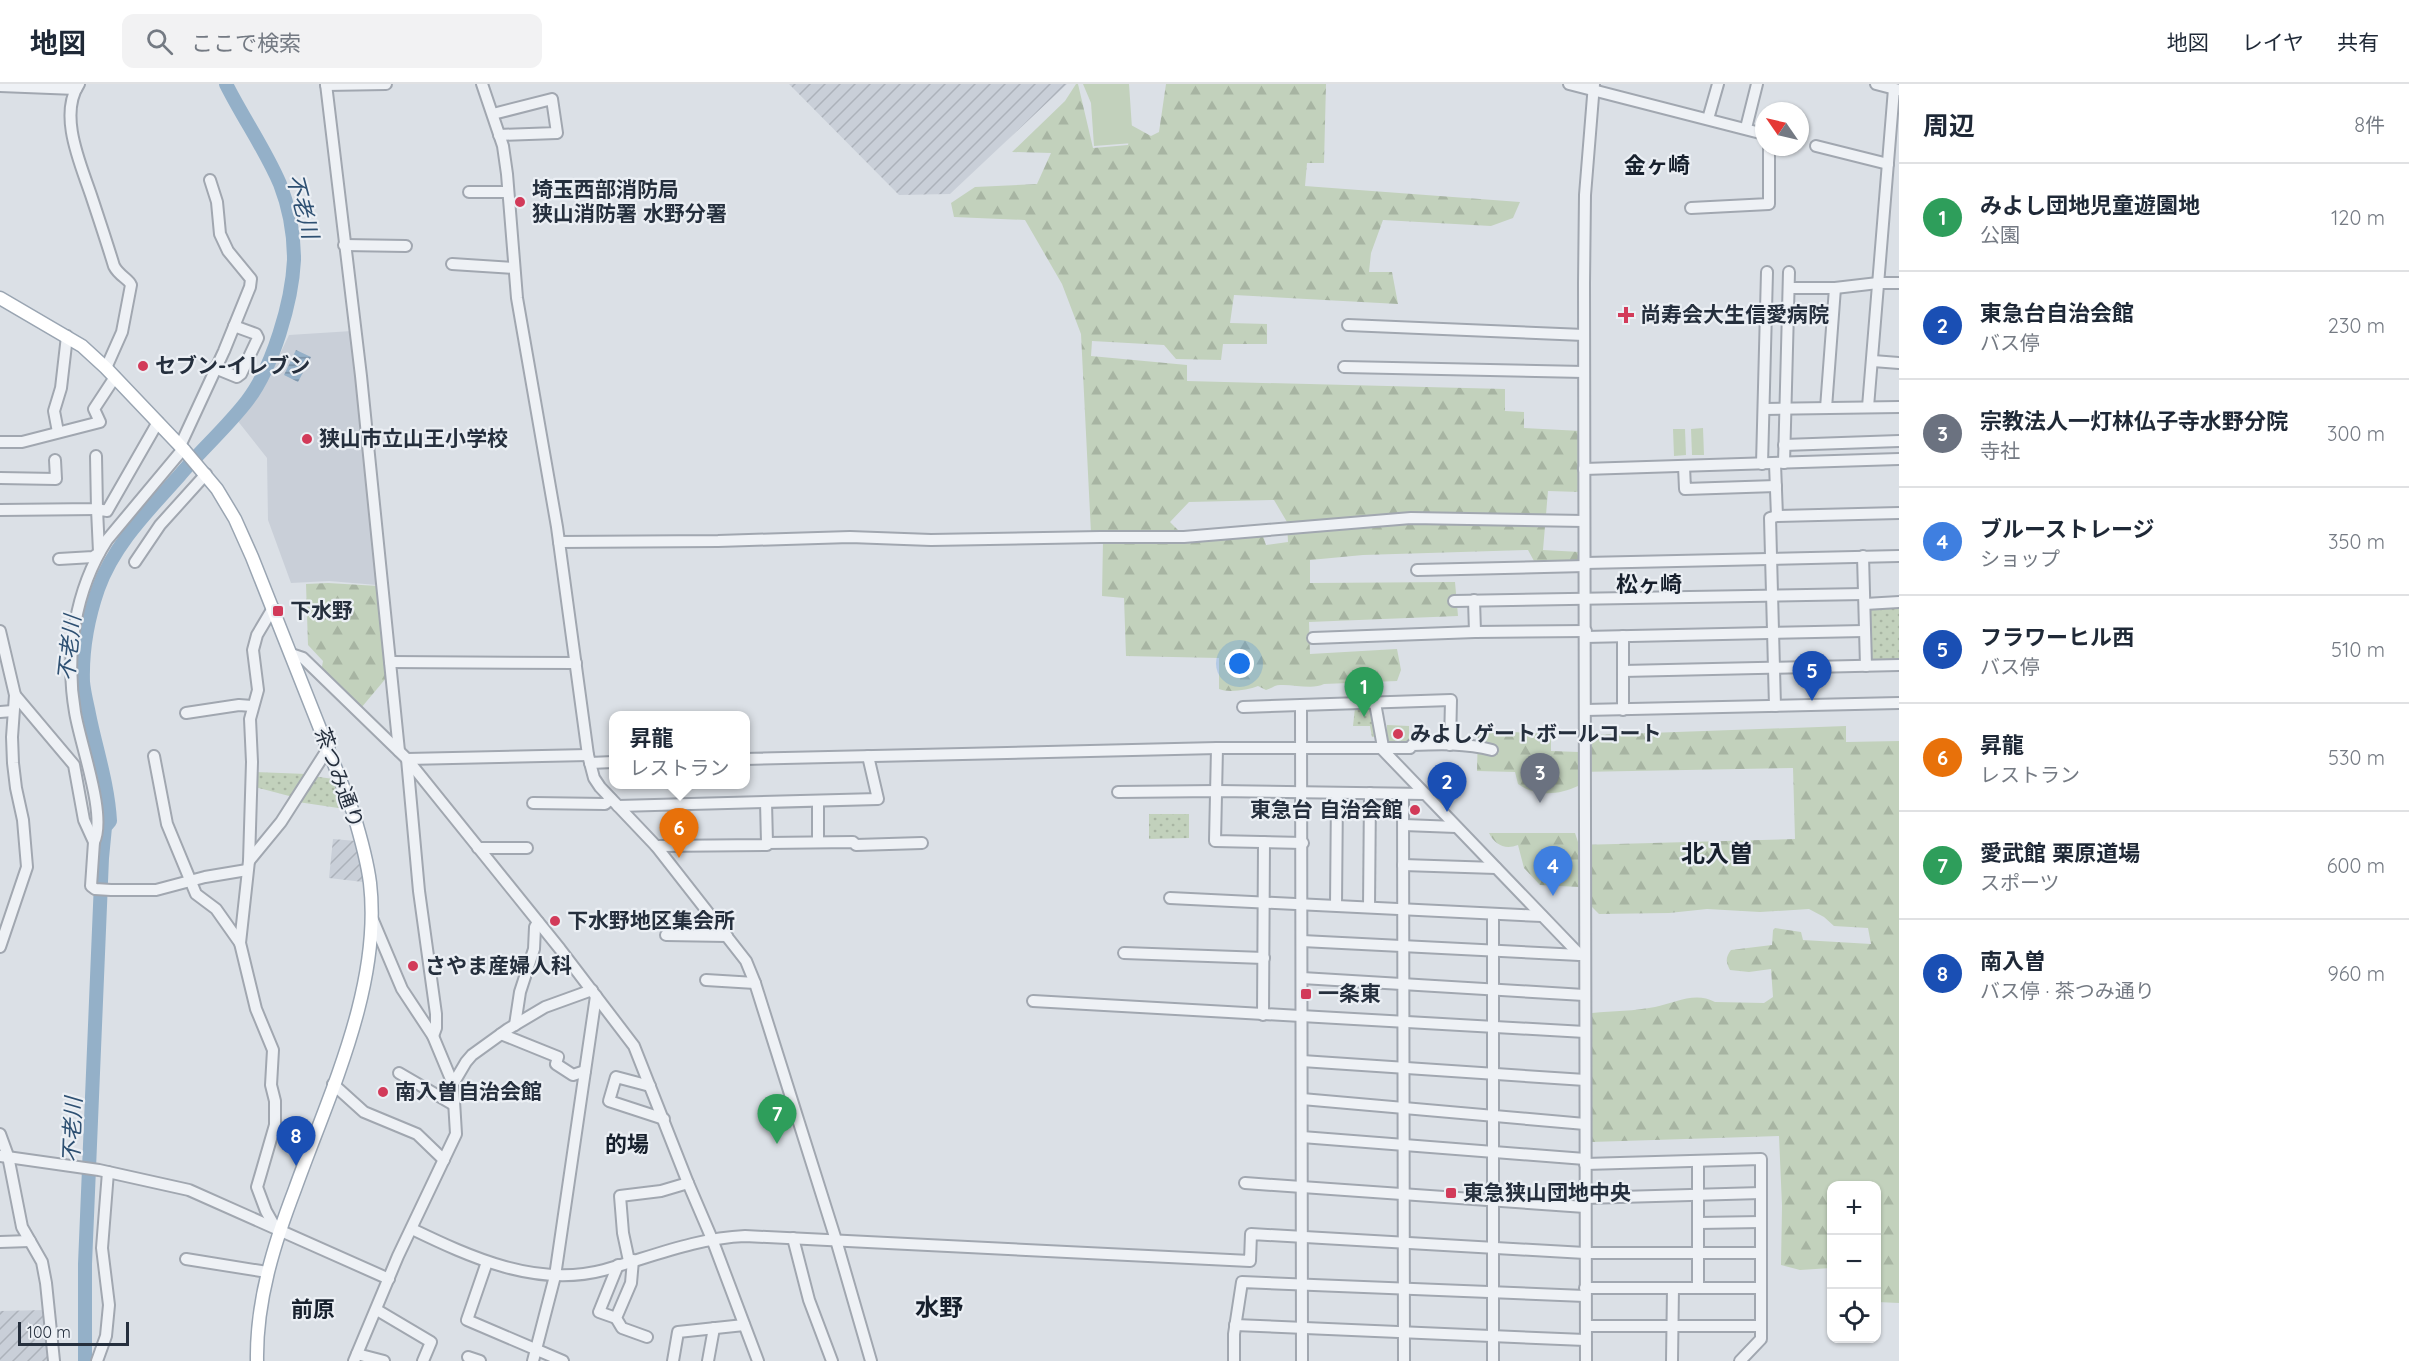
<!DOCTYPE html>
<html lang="ja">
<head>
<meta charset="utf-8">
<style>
	:root { --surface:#fff; --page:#f2f2f3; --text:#1f2937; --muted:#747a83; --line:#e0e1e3; --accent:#0f766e }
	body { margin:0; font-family:Quicksand,"Noto Sans JP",sans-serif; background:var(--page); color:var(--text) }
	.controls { position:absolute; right:18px; bottom:18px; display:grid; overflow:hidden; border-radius:12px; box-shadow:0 2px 4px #0004 }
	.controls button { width:54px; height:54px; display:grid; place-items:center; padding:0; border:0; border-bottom:2px solid var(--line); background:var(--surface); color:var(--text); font:30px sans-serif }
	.compass { position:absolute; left:1755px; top:18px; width:54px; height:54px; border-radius:50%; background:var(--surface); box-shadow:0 2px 4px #0004; rotate:304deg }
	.scale { position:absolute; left:18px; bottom:15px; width:111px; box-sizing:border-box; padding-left:6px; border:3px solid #252f3d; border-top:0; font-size:16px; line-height:21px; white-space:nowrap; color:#252f3d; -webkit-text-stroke:4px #ebeff4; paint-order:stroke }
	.you { position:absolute; left:1240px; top:580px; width:21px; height:21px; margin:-15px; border:4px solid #fff; border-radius:50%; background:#1a73e8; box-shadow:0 0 0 9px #1a73e833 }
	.badge { display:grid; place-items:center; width:39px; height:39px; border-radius:50%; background:var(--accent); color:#fff; font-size:20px; font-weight:700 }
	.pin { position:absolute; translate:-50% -50px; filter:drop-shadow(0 2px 3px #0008) }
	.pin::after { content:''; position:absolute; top:32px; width:21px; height:18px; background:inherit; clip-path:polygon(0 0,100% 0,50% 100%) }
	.popup { position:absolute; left:609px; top:627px; width:141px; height:78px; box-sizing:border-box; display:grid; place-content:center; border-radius:12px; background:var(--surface); filter:drop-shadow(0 2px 4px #0005); font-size:20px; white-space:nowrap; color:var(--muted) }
	.popup b { font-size:22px; color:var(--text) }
	.popup::after { content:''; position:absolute; left:50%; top:100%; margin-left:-12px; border:12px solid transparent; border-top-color:var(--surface) }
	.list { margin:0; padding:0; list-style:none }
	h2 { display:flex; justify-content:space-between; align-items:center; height:78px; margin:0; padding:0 24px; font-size:26px }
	h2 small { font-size:20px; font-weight:400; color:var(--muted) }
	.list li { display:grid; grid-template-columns:39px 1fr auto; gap:18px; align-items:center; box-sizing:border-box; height:108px; padding:0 24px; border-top:2px solid var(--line) }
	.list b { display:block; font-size:22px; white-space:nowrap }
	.list p { margin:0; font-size:20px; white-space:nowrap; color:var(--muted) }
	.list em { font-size:20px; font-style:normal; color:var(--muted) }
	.icon { flex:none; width:33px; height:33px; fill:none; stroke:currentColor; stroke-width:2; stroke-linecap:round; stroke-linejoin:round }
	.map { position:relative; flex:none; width:1899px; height:1277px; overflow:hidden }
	header { display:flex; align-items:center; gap:36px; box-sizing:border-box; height:84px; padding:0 30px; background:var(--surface); border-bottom:2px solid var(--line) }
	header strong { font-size:28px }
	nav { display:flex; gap:33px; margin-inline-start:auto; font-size:21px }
	.search { width:420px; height:54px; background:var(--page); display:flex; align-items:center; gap:15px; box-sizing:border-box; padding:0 21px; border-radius:12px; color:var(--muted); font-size:22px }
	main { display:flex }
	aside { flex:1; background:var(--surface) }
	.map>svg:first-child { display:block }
	.built { fill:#c9cfd8 }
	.industrial { fill:url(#industrial-furrows) }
	.grass { fill:#c2d1bc }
	.forest { fill:url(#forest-firs) }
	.park { fill:url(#park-dots) }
	.water { fill:url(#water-rules) }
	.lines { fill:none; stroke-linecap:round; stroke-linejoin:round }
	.river { stroke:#94b0c8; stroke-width:14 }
	.minor-casing { stroke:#a1a7b0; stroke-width:14 }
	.major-casing { stroke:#9aa5b2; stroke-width:15 }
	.minor { stroke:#eef1f5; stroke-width:10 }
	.major { stroke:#fff; stroke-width:12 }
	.poi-dot { fill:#d23a59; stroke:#ebeff4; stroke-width:2 }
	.labels { text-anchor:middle; stroke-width:4.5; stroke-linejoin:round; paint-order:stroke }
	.poi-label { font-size:21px; font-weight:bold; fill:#252f3d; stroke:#ebeff4; text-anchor:start }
	.street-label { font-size:21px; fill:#252f3d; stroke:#ebeff4 }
	.neighbourhood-label { font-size:22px; font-weight:bold; fill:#17202d; stroke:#ebeff4 }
	.water-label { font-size:22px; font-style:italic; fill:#2e5072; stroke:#ebeff4 }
	.quarter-label { font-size:24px; font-weight:bold; fill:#17202d; stroke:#ebeff4 }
</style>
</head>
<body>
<header>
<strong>地図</strong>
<div class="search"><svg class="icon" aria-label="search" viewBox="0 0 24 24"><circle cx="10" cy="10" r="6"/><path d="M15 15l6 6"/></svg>ここで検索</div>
<nav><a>地図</a><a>レイヤ</a><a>共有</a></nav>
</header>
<main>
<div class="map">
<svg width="1899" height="1277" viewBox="0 0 1899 1277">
	<defs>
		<pattern id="industrial-furrows" width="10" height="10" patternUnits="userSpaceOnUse" patternTransform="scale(1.5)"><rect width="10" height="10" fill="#c9cfd8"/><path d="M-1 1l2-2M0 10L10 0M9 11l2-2" fill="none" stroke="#acb2ba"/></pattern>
		<pattern id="forest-firs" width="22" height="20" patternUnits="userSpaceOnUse" patternTransform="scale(1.5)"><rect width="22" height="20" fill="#c2d1bc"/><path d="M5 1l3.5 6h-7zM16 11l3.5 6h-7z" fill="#a7b4a2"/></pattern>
		<pattern id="park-dots" width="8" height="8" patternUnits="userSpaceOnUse" patternTransform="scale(1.5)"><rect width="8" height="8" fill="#c2d1bc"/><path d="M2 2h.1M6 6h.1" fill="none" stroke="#a7b4a2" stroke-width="1.8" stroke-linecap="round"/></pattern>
		<pattern id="water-rules" width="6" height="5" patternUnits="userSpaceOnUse" patternTransform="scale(1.5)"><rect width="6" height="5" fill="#94b0c8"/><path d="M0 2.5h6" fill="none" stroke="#7990a4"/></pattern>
	</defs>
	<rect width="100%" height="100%" fill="#dbe0e6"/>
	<path class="built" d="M352,247L377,501L329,497L291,499L268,436L267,374L237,336L265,301L289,251Z"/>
	<g class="industrial">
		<path d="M789,0H1067L950,110L899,111Z"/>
		<path d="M333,755L356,757L363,798L329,794Z"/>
		<path d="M46,1226L52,1277H0V1227Z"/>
	</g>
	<g class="grass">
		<path d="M1083,0H1129L1133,59L1094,62L1091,19Z"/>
		<path d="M1703,344L1704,371H1692L1691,345Z"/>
		<path d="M1673,345H1685L1686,371L1674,372Z"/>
		<path d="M1387,641L1409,642V659L1387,658Z"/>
	</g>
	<g class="forest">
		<path d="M1076,0H1078L1093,64L1128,61L1131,41L1151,52L1159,48L1166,0H1326L1324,79H1307L1305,102L1520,118L1513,134L1491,142L1383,136L1371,169L1369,188H1392L1398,220L1234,211L1230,239L1267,240V260H1223L1221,276L1176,275L1164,261L1092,257L1091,272L1187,281V297L1505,305V327L1524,328V344L1581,347L1580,408L1548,407L1543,466L1580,468L1579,478L1534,477L1528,466L1363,471L1310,476V499L1455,498L1458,532L1309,538L1310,570L1397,565L1401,586L1397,597L1324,600C1313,606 1293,600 1280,601C1275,601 1272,604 1266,606L1258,602C1248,606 1228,609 1219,605V574L1126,572L1124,514L1102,512L1103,456L1262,449L1266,461L1288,458L1287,438L1274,416L1189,418L1170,438L1181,449H1091L1081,250L1062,200L1025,136L954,133L951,119L975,103L1037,100L1051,69L1012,68L1065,17Z"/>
		<path d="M328,499L378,502L387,593L361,624L321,588L323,577L308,561L306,500Z"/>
		<path d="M1846,642V658L1899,657V1219L1877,1218V1216L1876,1102H1832L1831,1184L1800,1186L1781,1181L1782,1122L1779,1052L1591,1058L1589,940L1592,929C1613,927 1635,927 1655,923C1675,919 1695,907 1715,918L1764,919L1773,913L1771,885L1749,888L1730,886C1726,878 1725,874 1731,866L1772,861L1773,846L1775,844L1801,848L1803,856L1871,860L1868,844L1834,842L1824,833L1809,825L1760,828L1707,825L1669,829L1599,830L1591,822L1589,806L1579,803L1540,801L1524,784L1518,761C1505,766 1495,761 1489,749H1575L1579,761L1795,755L1793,684L1578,688V702C1559,711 1536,713 1518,700L1515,688L1477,687L1478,646L1551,650V667L1579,668L1591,665L1594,651Z"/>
	</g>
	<g class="park">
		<path d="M1899,521V578L1870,577L1867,524Z"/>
		<path d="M1371,622L1378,652L1372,653L1370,642H1353L1355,624Z"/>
		<path d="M255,688L307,690L293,713L255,703Z"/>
		<path d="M311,692L334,695L345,725L298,718Z"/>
		<path d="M1149,730H1189V754L1149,755Z"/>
	</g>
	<path class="water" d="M296,266L311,273L298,298L284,291Z"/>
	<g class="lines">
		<path class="river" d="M85,1277V1180L102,774L105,743L110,737C108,700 96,665 89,630C87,620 84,609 83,598C82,567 88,534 98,505C114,460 149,426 180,391C201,366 227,343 247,317C273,283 292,218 294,176C294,151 289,123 280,100C265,65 243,34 226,0"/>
		<g class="minor-casing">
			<g id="minor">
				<path d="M79,0C58,31 81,81 91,111C99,135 107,159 114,182C119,192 129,195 131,201L122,248L106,284"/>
				<path d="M326,0L361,292L399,667"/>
				<path d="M482,0L503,62L507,90L517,214L557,443L588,671L594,694L600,703L656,762L746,877L755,899L836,1156L871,1277"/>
				<path d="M1569,0L1764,50"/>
				<path d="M1876,0L1899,6"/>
				<path d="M326,1L386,0"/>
				<path d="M0,2L76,5"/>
				<path d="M493,30L552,15L557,49L499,51"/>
				<path d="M1708,35L1718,0"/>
				<path d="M1746,44L1757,0"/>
				<path d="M1816,62L1888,80"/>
				<path d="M469,108H508"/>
				<path d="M1691,124L1769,120V63"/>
				<path d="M344,161L406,162"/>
				<path d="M452,180L514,184"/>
				<path d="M1789,204H1835L1878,199H1899"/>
				<path d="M1348,241L1584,251"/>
				<path d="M1873,277L1899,279"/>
				<path d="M1344,283L1584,288"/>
				<path d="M215,284L237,293L241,290L258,254L256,250L234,242"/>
				<path d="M1868,323L1894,5"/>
				<path d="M1826,324L1835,204"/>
				<path d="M1764,325L1899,323"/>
				<path d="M58,348L54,327L61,304L67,252"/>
				<path d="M0,358H22L100,338L94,325L115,293"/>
				<path d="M1784,361L1899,357"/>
				<path d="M180,362L224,267L250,203L251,195L228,167L220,150L217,118L210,96"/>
				<path d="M1784,379L1789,188"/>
				<path d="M1762,380L1767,188"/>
				<path d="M1775,380L1777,432"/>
				<path d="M1684,382L1685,405L1776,402"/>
				<path d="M1584,385L1899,375"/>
				<path d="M0,394L56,395L55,376"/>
				<path d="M0,426L97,425L96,372"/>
				<path d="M559,458L718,457L850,453L931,456L1100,453H1184L1411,434L1584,437"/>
				<path d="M99,468L97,425L107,427L158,338"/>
				<path d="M1863,472L1866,582"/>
				<path d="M59,475L93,473L99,469"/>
				<path d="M135,478L160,441L206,390"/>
				<path d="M1585,479L1899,472"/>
				<path d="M1417,486L1585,482"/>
				<path d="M1474,516L1475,548"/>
				<path d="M1454,517L1864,510"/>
				<path d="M1865,520L1899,518"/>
				<path d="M273,524L257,551L253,566L258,606L250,635L252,678L249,777L240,859L256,925L273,966L271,1001L275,1017V1041L257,1103L266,1127L275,1143"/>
				<path d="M0,547L15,611L12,653L13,679L16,704L23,736L27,783L0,863"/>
				<path d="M1623,552V626"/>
				<path d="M1585,553L1864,547"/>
				<path d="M1313,554L1475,548L1586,547"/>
				<path d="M291,570L303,574L407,675L560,865L634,962L688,1099L712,1155L758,1277"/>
				<path d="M390,578L576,579"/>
				<path d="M1623,587L1899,581"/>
				<path d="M15,611L74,681L84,736L94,758L91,802L95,805L111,806H156L205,793L247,786"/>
				<path d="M1375,619L1383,663"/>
				<path d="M1775,622L1770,434L1777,432L1899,429"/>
				<path d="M1243,623L1451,616L1450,661"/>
				<path d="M1301,623L1302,1277"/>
				<path d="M1585,626L1899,619"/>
				<path d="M0,628L13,627"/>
				<path d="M186,629L239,621L252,622"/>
				<path d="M1380,663L1580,871H1584"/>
				<path d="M1217,664L1215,757L1303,759"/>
				<path d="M154,672L167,740L191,798L196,810L216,825L240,859"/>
				<path d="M745,675L1217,664H1410L1412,661C1439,660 1466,659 1492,666"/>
				<path d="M590,679L613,678"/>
				<path d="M1118,708L1217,707L1425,710"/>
				<path d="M1403,710L1404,1277"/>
				<path d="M818,717V758"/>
				<path d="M766,718L767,759"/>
				<path d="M533,719L605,720L611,715"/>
				<path d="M618,722L878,715L868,672"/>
				<path d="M1404,741L1456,743"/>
				<path d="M94,758C107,731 80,660 75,628C65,570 75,506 107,456L183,365"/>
				<path d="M656,762L767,761V759L853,758L856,761L922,759"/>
				<path d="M478,764H527"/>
				<path d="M249,777L281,738L329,663"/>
				<path d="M1403,781L1496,784"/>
				<path d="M1170,814L1542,832"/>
				<path d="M1336,821L1337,709"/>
				<path d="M1369,823L1370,709"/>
				<path d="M1493,831V1277"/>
				<path d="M372,834L402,905L433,952L453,1000"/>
				<path d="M666,851L727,852"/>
				<path d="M1302,857L1580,871"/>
				<path d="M1124,869L1264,874"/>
				<path d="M1302,894L1584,911"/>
				<path d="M706,896L755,899"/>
				<path d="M1033,917L1585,948"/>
				<path d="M1263,931L1264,758"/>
				<path d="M515,941L520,908L534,865L535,843L538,838"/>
				<path d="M501,950L558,973L556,980L573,991L585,987"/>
				<path d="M433,952L436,944V930L419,807L407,675L588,671"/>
				<path d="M1302,977L1585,996"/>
				<path d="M399,989L454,1021"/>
				<path d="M333,1000L364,1028L417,1050L444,1076"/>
				<path d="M650,1002L616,993L609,1017L664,1035"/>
				<path d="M1302,1015L1585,1040"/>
				<path d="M0,1050L8,1072L22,1143L42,1178L46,1199L54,1277"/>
				<path d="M1302,1053L1585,1075"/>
				<path d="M0,1072L99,1086L189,1106L389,1195"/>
				<path d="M1585,1080L1761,1075V1255L1740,1277"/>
				<path d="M1245,1099L1585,1123"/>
				<path d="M1585,1114L1761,1109"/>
				<path d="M1699,1139L1761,1138"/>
				<path d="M412,1145C470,1173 537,1204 604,1186C651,1173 696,1154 745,1152L1250,1177L1251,1150L1585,1169H1761"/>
				<path d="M793,1154L809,1216L832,1277"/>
				<path d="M0,1158L30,1157"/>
				<path d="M186,1175L267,1188"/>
				<path d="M633,1176L631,1199L616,1234L622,1244L647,1253"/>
				<path d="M629,1177L623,1149L620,1112L661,1107L688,1099"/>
				<path d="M487,1178L467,1236L563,1277"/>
				<path d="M1585,1204H1761"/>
				<path d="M1698,1204V1077"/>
				<path d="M377,1226L431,1258L423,1277"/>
				<path d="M616,1234L599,1228L618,1181"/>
				<path d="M1235,1241L1585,1256"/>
				<path d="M1586,1242H1761"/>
				<path d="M357,1270L384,1277"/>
				<path d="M468,1273L480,1277"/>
				<path d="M97,1277L106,1252L109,1221L102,1164L108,1088"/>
				<path d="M354,1277L398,1172L456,1050L453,1000L466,978L472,971L508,945L545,923L592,906"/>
				<path d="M533,1277L555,1192L596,912"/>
				<path d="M673,1277L678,1248L744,1241"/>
				<path d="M708,1277L714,1244"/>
				<path d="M1234,1277V1250L1242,1198L1585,1212"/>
				<path d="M1586,1277L1584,199L1585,111L1594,0"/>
				<path d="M1672,1277L1673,1204"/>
			</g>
		</g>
		<g class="major-casing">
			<path id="major" d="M0,214L82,262L106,284L185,367L217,405L235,435L252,473L353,728C360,751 367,775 370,799C382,902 329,1010 295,1105C274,1160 256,1217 257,1277"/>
		</g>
		<use href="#minor" class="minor"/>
		<use href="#major" class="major"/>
	</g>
	<g class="poi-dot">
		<circle cx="520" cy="118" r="6"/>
		<path d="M1623 222h6v6h6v6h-6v6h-6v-6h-6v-6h6z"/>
		<circle cx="143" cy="282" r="6"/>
		<circle cx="307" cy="355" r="6"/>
		<rect x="272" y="521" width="12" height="12" rx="3"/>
		<circle cx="1398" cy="650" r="6"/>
		<circle cx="1415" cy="726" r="6"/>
		<circle cx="555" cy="837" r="6"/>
		<circle cx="413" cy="882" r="6"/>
		<rect x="1300" y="904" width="12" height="12" rx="3"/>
		<circle cx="383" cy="1008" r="6"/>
		<rect x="1445" y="1103" width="12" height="12" rx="3"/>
	</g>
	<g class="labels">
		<g class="poi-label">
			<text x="532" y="113">埼玉西部消防局<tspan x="532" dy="24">狭山消防署 水野分署</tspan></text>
			<text x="1640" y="238">尚寿会大生信愛病院</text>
			<text x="155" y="289">セブン-イレブン</text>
			<text x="319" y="362">狭山市立山王小学校</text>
			<text x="290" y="534">下水野</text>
			<text x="1410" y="657">みよしゲートボールコート</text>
			<text x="1403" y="733" text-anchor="end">東急台 自治会館</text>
			<text x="567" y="844">下水野地区集会所</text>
			<text x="425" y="889">さやま産婦人科</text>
			<text x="1318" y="917">一条東</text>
			<text x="395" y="1015">南入曽自治会館</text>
			<text x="1463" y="1116">東急狭山団地中央</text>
		</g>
		<g class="street-label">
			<text transform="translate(339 694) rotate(70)" y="7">茶つみ通り</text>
		</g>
		<g class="neighbourhood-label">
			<text x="1657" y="89">金ヶ崎</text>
			<text x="1649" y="508">松ヶ崎</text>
			<text x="627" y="1068">的場</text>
			<text x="313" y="1233">前原</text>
		</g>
		<g class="water-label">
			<text transform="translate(303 122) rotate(75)" y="8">不老川</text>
			<text transform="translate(69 564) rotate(-84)" y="8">不老川</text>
			<text transform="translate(72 1046) rotate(-88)" y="8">不老川</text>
		</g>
		<g class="quarter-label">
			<text x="1717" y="778">北入曽</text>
			<text x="939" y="1232">水野</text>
		</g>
	</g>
</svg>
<div class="controls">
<button>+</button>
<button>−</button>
<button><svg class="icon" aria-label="locate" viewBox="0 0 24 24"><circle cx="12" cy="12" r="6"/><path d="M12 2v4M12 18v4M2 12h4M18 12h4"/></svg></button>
</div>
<svg class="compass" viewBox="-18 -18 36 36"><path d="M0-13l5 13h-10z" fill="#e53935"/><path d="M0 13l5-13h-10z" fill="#747a83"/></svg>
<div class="scale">100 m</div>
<div class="you"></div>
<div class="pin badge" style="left:1364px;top:633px;background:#2e9e5b">1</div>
<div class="pin badge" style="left:1447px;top:728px;background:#1a4fb4">2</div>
<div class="pin badge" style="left:1540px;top:719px;background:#6b7280">3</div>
<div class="pin badge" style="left:1553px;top:812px;background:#3f7fe0">4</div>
<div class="pin badge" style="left:1812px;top:617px;background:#1a4fb4">5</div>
<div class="pin badge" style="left:679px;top:774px;background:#e8710a">6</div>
<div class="popup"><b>昇龍</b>レストラン</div>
<div class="pin badge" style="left:777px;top:1060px;background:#2e9e5b">7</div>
<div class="pin badge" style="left:296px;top:1082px;background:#1a4fb4">8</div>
</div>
<aside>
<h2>周辺<small>8件</small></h2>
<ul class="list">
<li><span class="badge" style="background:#2e9e5b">1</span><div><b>みよし団地児童遊園地</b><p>公園</p></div><em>120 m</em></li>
<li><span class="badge" style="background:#1a4fb4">2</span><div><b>東急台自治会館</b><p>バス停</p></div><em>230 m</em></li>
<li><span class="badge" style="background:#6b7280">3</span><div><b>宗教法人一灯林仏子寺水野分院</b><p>寺社</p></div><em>300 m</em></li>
<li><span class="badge" style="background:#3f7fe0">4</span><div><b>ブルーストレージ</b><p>ショップ</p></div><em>350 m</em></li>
<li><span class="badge" style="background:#1a4fb4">5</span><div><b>フラワーヒル西</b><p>バス停</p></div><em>510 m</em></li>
<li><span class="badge" style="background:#e8710a">6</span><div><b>昇龍</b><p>レストラン</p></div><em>530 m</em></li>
<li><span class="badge" style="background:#2e9e5b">7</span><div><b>愛武館 栗原道場</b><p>スポーツ</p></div><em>600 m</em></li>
<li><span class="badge" style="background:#1a4fb4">8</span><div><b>南入曽</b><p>バス停 · 茶つみ通り</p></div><em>960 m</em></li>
</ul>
</aside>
</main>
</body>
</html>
